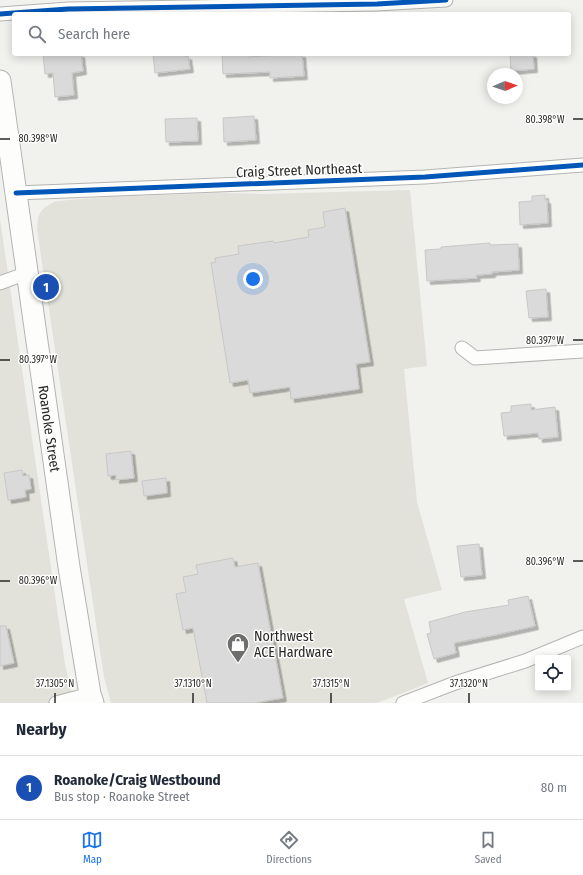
<!DOCTYPE html>
<html lang="en">
<head>
<meta charset="utf-8">
<style>
	:root { --surface:#fff; --page:#f6f6f7; --text:#1f2937; --muted:#747a83; --line:#e0e1e3; --accent:#1a73e8 }
	body { margin:0; font-family:"Fira Sans Condensed",sans-serif; background:var(--page); color:var(--text) }
	.controls { position:absolute; right:12px; bottom:12px; display:grid; overflow:hidden; border-radius:4px; box-shadow:0 2px 10px #0003 }
	.controls button { width:36px; height:36px; display:grid; place-items:center; padding:0; border:0; border-bottom:1px solid var(--line); background:var(--surface); color:var(--text); font:20px sans-serif }
	.compass { position:absolute; left:487px; top:68px; width:36px; height:36px; border-radius:50%; background:var(--surface); box-shadow:0 2px 10px #0003; rotate:88deg }
	.you { position:absolute; left:253px; top:279px; width:14px; height:14px; margin:-10px; border:3px solid #fff; border-radius:50%; background:#1a73e8; box-shadow:0 0 0 6px #1a73e833 }
	.badge { display:grid; place-items:center; width:26px; height:26px; border-radius:50%; background:var(--accent); color:#fff; font-size:13px; font-weight:700 }
	.pin { position:absolute; translate:-50% -50%; border:2px solid #fff; box-shadow:0 1px 4px #0006 }
	.list { margin:0; padding:0; list-style:none }
	h2 { display:flex; justify-content:space-between; align-items:center; height:52px; margin:0; padding:0 16px; font-size:17px }
	h2 small { font-size:13px; font-weight:400; color:var(--muted) }
	.list li { display:grid; grid-template-columns:26px 1fr auto; gap:12px; align-items:center; box-sizing:border-box; height:64px; padding:0 16px; border-top:1px solid var(--line) }
	.list b { display:block; font-size:15px; white-space:nowrap }
	.list p { margin:0; font-size:13px; white-space:nowrap; color:var(--muted) }
	.list em { font-size:13px; font-style:normal; color:var(--muted) }
	.icon { flex:none; width:22px; height:22px; fill:none; stroke:currentColor; stroke-width:2; stroke-linecap:round; stroke-linejoin:round }
	.map { position:relative; flex:none; width:583px; height:703px; overflow:hidden }
	.search { position:absolute; background:var(--surface); box-shadow:0 2px 10px #0003; left:12px; right:12px; top:12px; height:44px; display:flex; align-items:center; gap:10px; box-sizing:border-box; padding:0 14px; border-radius:4px; color:var(--muted); font-size:15px }
	.sheet { height:116px; background:var(--surface) }
	nav { display:flex; justify-content:space-around; align-items:center; box-sizing:border-box; height:56px; border-top:1px solid var(--line); background:var(--surface); font-size:11px; color:var(--muted) }
	nav a { display:grid; justify-items:center; gap:2px }
	nav .on { color:var(--accent) }
	.map>svg:first-child { display:block }
	.built { fill:#e2e1da }
	.building { fill:#d9dad9; stroke:#c7c8c7; filter:url(#shadow) }
	.lines { fill:none; stroke-linecap:round; stroke-linejoin:round }
	.street-casing { stroke:#b4b4b2; stroke-width:15 }
	.primary-casing { stroke:#b4b4b2; stroke-width:23 }
	.street { stroke:#fdfdfc; stroke-width:13 }
	.primary { stroke:#fdfdfc; stroke-width:21 }
	.cycleway-casing { stroke:#fffffe; stroke-width:8 }
	.cycleway { stroke:#0057b8; stroke-width:5 }
	.ticks { fill:none; stroke:#292827; stroke-width:1.5 }
	.labels { text-anchor:middle; stroke-width:3; stroke-linejoin:round; paint-order:stroke }
	.street-label { font-size:14px; fill:#292827; stroke:#fffffe }
	.poi-label { font-size:14px; fill:#292827; stroke:#fffffe; text-anchor:start }
	.ticks-label { font-size:10px; text-anchor:middle; fill:#292827; stroke:#fffffe; stroke-width:3; stroke-linejoin:round; paint-order:stroke }
</style>
</head>
<body>
<div class="map">
<svg width="583" height="703" viewBox="0 0 583 703">
	<defs>
		<filter id="shadow"><feDropShadow dx="3.5" dy="3.5" stdDeviation="0" flood-color="#0004"/></filter>
	</defs>
	<rect width="100%" height="100%" fill="#f1f1ee"/>
	<g class="built">
		<path d="M410,190L427,366L404,369L417,502L442,590L404,599L428,683L377,703H111L104,677L99,644L37,229L38,218L40,213L44,208L54,202L68,200L107,197L219,193L263,194Z"/>
		<path d="M0,219L65,664L74,703H0Z"/>
	</g>
	<g class="building">
		<path d="M43,54H81L83,71L72,73L74,95L55,97L53,73L45,74Z"/>
		<path d="M153,54H185V57L188,56L190,69L155,73Z"/>
		<path d="M222,54H247L248,57L302,54L304,76L270,78V72L223,74Z"/>
		<path d="M510,54H533L534,69L511,71Z"/>
		<path d="M254,116L256,140L224,142L223,118Z"/>
		<path d="M197,118L198,141L166,142L165,119Z"/>
		<path d="M545,195V200H547L548,223L520,225L519,202L532,201V196Z"/>
		<path d="M345,208L370,362L356,364L359,389L291,399L290,387L250,393L248,380L230,383L211,263L216,262L215,258L239,254L238,246L273,241L274,243L309,237L308,230L325,227L323,212Z"/>
		<path d="M490,243V245L518,244L519,270L492,272V274L476,275L477,278L427,281L425,250L441,249V247Z"/>
		<path d="M546,289L548,317L529,318L526,291Z"/>
		<path d="M531,404V410L555,407L558,437L539,439L538,433L504,436L501,413L511,412V406Z"/>
		<path d="M131,451L134,478L116,480V475L108,476L106,454Z"/>
		<path d="M22,470L23,476L29,475L31,489L25,490L26,497L8,500L4,473Z"/>
		<path d="M166,478L167,493L144,496L142,481Z"/>
		<path d="M479,544L482,575L461,577L457,546Z"/>
		<path d="M233,558L235,567L258,563L283,698L254,703H207L193,628L183,630L176,594L186,592L183,577L198,574L196,565Z"/>
		<path d="M528,596L535,626L495,635L454,643L456,653L434,659L427,634L431,633L429,622L465,612L509,605L508,600Z"/>
		<path d="M0,626H6L14,663L0,666Z"/>
	</g>
	<g class="lines">
		<g class="street-casing">
			<g id="street">
				<path d="M0,14L68,9L377,4L446,0"/>
				<path d="M16,193L425,177L583,165"/>
				<path d="M0,283L27,273"/>
				<path d="M462,348L475,358L583,351"/>
				<path d="M56,703L90,694"/>
				<path d="M403,703L455,683L525,661L583,637"/>
			</g>
		</g>
		<g class="primary-casing">
			<g id="primary">
				<path id="s1" d="M0,81L69,567L90,694L93,703"/>
			</g>
		</g>
		<use href="#street" class="street"/>
		<use href="#primary" class="primary"/>
		<g class="cycleway-casing">
			<g id="cycleway">
				<path d="M0,14L68,9L377,4L446,0"/>
				<path d="M16,193L425,177L583,165"/>
			</g>
		</g>
		<use href="#cycleway" class="cycleway"/>
	</g>
	<path class="ticks" d="M573,119H583M0,139H10M573,340H583M0,360H10M573,561H583M0,581H10M55,693V703M193,693V703M331,693V703M469,693V703"/>
	<defs>
		<g id="shop-pin" transform="scale(1.15)"><path d="M0 17L-7.5 6A9.5 9.5 0 1 1 7.5 6Z" fill="#6f6e6d" stroke="#fffffe"/><path d="M-5-2.5h2.3a2.7 3.5 0 0 1 5.4 0H5L5.5 6h-11ZM-1.5-2.5h3a1.5 2.3 0 0 0-3 0Z" fill="#fff"/></g>
	</defs>
	<g fill-rule="evenodd">
		<use href="#shop-pin" x="238" y="644"/>
	</g>
	<g class="labels">
		<g class="street-label">
			<text transform="translate(299 170) rotate(-2)" y="5">Craig Street Northeast</text>
			<text dy="5" stroke="none"><textPath href="#s1" startOffset="351">Roanoke Street</textPath></text>
		</g>
		<g class="poi-label">
			<text x="254" y="641">Northwest<tspan x="254" dy="16">ACE Hardware</tspan></text>
		</g>
	</g>
	<g class="ticks-label">
		<text x="545" y="123">80.398°W</text>
		<text x="38" y="142">80.398°W</text>
		<text x="545" y="344">80.397°W</text>
		<text x="38" y="363">80.397°W</text>
		<text x="545" y="565">80.396°W</text>
		<text x="38" y="584">80.396°W</text>
		<text x="55" y="687">37.1305°N</text>
		<text x="193" y="687">37.1310°N</text>
		<text x="331" y="687">37.1315°N</text>
		<text x="469" y="687">37.1320°N</text>
	</g>
</svg>
<div class="controls">
<button><svg class="icon" aria-label="locate" viewBox="0 0 24 24"><circle cx="12" cy="12" r="6"/><path d="M12 2v4M12 18v4M2 12h4M18 12h4"/></svg></button>
</div>
<svg class="compass" viewBox="-18 -18 36 36"><path d="M0-13l5 13h-10z" fill="#e53935"/><path d="M0 13l5-13h-10z" fill="#747a83"/></svg>
<div class="you"></div>
<div class="pin badge" style="left:46px;top:287px;background:#1a4fb4">1</div>
<div class="search"><svg class="icon" aria-label="search" viewBox="0 0 24 24"><circle cx="10" cy="10" r="6"/><path d="M15 15l6 6"/></svg>Search here</div>
</div>
<section class="sheet">
<h2>Nearby<small></small></h2>
<ul class="list">
<li><span class="badge" style="background:#1a4fb4">1</span><div><b>Roanoke/Craig Westbound</b><p>Bus stop · Roanoke Street</p></div><em>80 m</em></li>
</ul>
</section>
<nav>
<a class="on"><svg class="icon" aria-label="map" viewBox="0 0 24 24"><path d="M3 6l6-2 6 2 6-2v14l-6 2-6-2-6 2zM9 4v14M15 6v14"/></svg>Map</a>
<a><svg class="icon" aria-label="directions" viewBox="0 0 24 24"><path d="M12 3l9 9-9 9-9-9zM9 14v-3h6M13 9l2 2-2 2"/></svg>Directions</a>
<a><svg class="icon" aria-label="saved" viewBox="0 0 24 24"><path d="M7 4h10v16l-5-4-5 4z"/></svg>Saved</a>
</nav>
</body>
</html>
